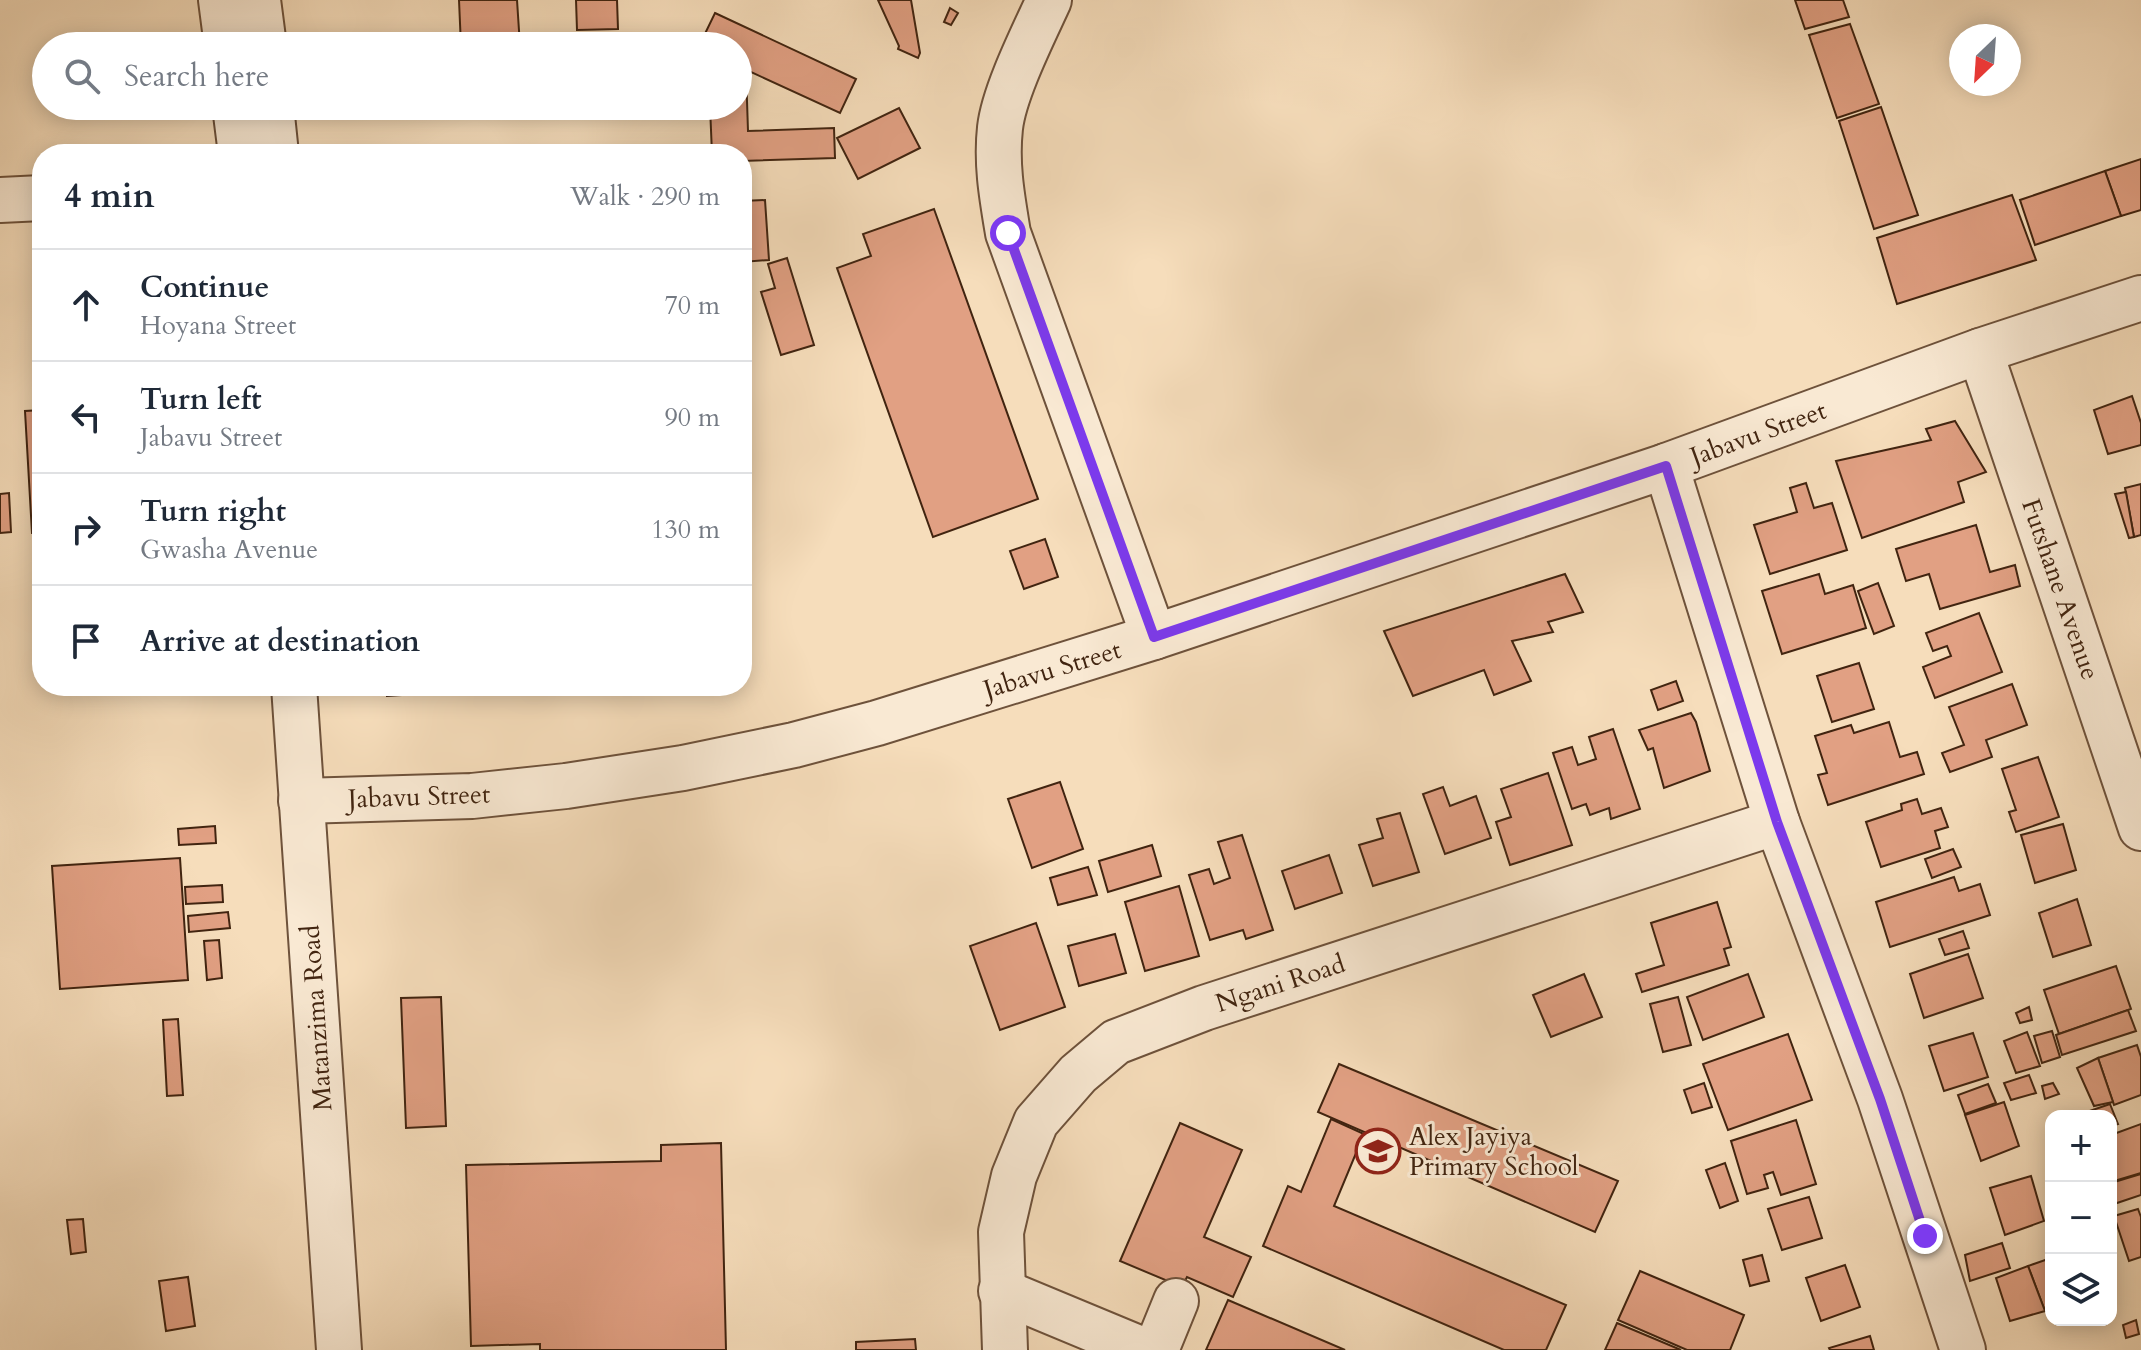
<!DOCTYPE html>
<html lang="en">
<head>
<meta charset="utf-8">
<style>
	:root { --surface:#fff; --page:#f6f6f7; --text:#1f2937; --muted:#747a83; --line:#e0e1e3 }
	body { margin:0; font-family:Cardo,serif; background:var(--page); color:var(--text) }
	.controls { position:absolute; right:24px; bottom:24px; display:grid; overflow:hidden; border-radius:16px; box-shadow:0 4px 20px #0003 }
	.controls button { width:72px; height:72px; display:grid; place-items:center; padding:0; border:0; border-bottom:2px solid var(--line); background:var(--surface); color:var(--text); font:40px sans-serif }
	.compass { position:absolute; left:1949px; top:24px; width:72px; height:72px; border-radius:50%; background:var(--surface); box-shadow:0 4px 20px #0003; rotate:205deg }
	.stop { position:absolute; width:24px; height:24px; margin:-18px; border:6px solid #7c3aed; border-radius:50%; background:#fff }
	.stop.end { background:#7c3aed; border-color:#fff; box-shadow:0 2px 8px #0008 }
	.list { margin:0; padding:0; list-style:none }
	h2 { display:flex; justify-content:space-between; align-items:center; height:104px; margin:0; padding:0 32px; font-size:34px }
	h2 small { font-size:26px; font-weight:400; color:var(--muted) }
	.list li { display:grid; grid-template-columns:52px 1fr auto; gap:24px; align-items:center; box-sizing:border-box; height:112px; padding:0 32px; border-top:2px solid var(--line) }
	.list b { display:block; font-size:30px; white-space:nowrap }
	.list p { margin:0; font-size:26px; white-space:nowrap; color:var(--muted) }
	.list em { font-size:26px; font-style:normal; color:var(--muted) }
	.icon { flex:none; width:44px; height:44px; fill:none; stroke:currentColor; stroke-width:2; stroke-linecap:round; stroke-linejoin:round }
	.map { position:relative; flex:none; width:2141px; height:1350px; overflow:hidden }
	.search { position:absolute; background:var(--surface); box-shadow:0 4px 20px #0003; left:32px; top:32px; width:720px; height:88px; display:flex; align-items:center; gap:20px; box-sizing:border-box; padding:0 28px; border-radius:44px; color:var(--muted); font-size:30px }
	.panel { position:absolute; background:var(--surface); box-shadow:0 4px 20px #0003; left:32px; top:144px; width:720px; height:552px; border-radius:32px }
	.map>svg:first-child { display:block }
	.building { fill:#e1a083; stroke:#412410; stroke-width:2 }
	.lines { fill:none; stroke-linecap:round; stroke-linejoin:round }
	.minor-casing { stroke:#6e523b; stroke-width:48 }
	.minor { stroke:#f9e9d3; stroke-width:44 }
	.route { stroke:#7c3aed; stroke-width:10 }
	.labels { text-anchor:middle; stroke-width:6; stroke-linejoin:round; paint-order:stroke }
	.street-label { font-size:26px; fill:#412410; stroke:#f9e9d3 }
	.poi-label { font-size:26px; fill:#412410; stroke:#f9e9d3; text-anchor:start }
</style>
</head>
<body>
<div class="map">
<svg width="2141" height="1350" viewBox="0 0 2141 1350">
	<rect width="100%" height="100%" fill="#f6ddbb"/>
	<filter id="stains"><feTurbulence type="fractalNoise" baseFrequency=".0025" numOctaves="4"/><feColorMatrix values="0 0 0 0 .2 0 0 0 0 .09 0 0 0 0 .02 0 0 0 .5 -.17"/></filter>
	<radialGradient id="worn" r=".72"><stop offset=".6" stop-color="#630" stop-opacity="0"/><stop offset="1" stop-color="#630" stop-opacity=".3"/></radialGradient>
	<g class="building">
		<path d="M459,0H517L520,46H461Z"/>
		<path d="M576,0H617L618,29L577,30Z"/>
		<path d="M878,0H911L920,53L918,58L898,49L899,46Z"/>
		<path d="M1795,0H1843L1849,17L1805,29Z"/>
		<path d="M950,8L958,13L951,25L944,22Z"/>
		<path d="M715,13L856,79L840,113L738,66V46H699Z"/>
		<path d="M1850,24L1879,104L1837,118L1809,35Z"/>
		<path d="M738,71H746L748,131L834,128L835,158L742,161V154H712L710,106H738Z"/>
		<path d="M1881,107L1918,215L1874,229L1839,121Z"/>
		<path d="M899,108L920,148L858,179L837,138Z"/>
		<path d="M2141,159V210L2121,216L2105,171Z"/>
		<path d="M2105,171L2121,216L2035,245L2020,200Z"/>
		<path d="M2012,195L2036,260L1897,304L1877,238Z"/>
		<path d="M765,200L769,260L742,262V201Z"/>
		<path d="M934,209L1038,499L933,537L837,268L871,256L863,234Z"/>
		<path d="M787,258L814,345L781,355L761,292L775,288L768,264Z"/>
		<path d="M2132,396L2141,423V445L2108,454L2094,410Z"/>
		<path d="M42,410V532L32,533L25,411Z"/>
		<path d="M1955,421L1986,472L1958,482L1964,502L1862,538L1836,461L1931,440L1926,429Z"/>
		<path d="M1806,483L1814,508L1832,503L1847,550L1770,574L1754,525L1797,512L1790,488Z"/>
		<path d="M2141,484V535L2134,537L2125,488Z"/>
		<path d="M2126,492L2134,537L2129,538L2115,494Z"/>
		<path d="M9,493L11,532L0,533V494Z"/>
		<path d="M1976,525L1990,572L2015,565L2020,586L1940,609L1929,574L1906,581L1896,549Z"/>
		<path d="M1045,539L1058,577L1024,589L1010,551Z"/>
		<path d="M1565,574L1583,612L1548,622L1553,632L1512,641L1531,681L1494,695L1484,670L1413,696L1384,631Z"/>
		<path d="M1819,574L1825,594L1853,585L1866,628L1782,654L1762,591Z"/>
		<path d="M1878,583L1894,626L1874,634L1858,591Z"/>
		<path d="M1979,613L2002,672L1935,698L1923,667L1951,656L1947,646L1933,651L1926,633Z"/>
		<path d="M1859,663L1874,709L1832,722L1817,676Z"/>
		<path d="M1676,681L1683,701L1658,710L1651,690Z"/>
		<path d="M2012,684L2027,725L1986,740L1992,757L1950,772L1942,753L1964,745L1949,707Z"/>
		<path d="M387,686H546L387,696Z"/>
		<path d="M607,686H670L607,690Z"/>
		<path d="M1691,713L1696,722L1710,771L1664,788L1653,748L1648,750L1639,730Z"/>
		<path d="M1889,722L1900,757L1917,752L1924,774L1828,805L1818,775L1827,773L1815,736L1851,725L1854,733Z"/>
		<path d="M1613,729L1640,809L1611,819L1609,808L1590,815L1586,804L1572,809L1553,753L1572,747L1578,765L1596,759L1589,737Z"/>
		<path d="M2038,757L2059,817L2016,832L2009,812L2016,810L2002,769Z"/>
		<path d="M1548,773L1572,845L1510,865L1496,822L1511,817L1501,789Z"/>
		<path d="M1060,782L1083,849L1032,868L1008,799Z"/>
		<path d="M1443,787L1450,806L1476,796L1491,838L1445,854L1423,794Z"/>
		<path d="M1917,799L1922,814L1941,808L1948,827L1935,831L1940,848L1881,867L1866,822L1902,810L1901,804Z"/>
		<path d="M1400,813L1419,872L1373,886L1359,845L1383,838L1377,819Z"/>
		<path d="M2063,824L2076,870L2035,883L2021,835Z"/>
		<path d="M215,826L216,843L179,845L178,829Z"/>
		<path d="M1242,835L1273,930L1246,939L1243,930L1210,940L1189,875L1209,869L1214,884L1230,878L1218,842Z"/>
		<path d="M1152,845L1161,876L1108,892L1099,861Z"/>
		<path d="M1953,849L1961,867L1932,878L1925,859Z"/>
		<path d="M1329,855L1342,893L1295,909L1282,871Z"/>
		<path d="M180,858L188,980L60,989L52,866Z"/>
		<path d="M1088,867L1097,895L1058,905L1050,878Z"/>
		<path d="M1954,877L1959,891L1980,884L1990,915L1890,947L1876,902Z"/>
		<path d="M222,885L223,902L186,904L185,887Z"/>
		<path d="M1179,886L1199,956L1145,971L1125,902Z"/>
		<path d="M2077,899L2091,945L2053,957L2039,913Z"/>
		<path d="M1717,902L1731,947L1724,949L1729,965L1642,992L1636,974L1664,965L1651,923Z"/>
		<path d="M228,912L230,928L189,932L188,916Z"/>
		<path d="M1036,923L1065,1007L1000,1030L970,946Z"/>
		<path d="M1963,931L1969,948L1945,955L1939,939Z"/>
		<path d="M1115,934L1126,973L1079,986L1068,946Z"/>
		<path d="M219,940L222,978L207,980L204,941Z"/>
		<path d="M1968,954L1983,998L1924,1018L1910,974Z"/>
		<path d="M2116,966L2131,1009L2059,1034L2044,990Z"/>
		<path d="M1584,974L1602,1017L1551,1037L1533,995Z"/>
		<path d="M1748,974L1764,1017L1703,1040L1687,997Z"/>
		<path d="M441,997L446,1126L406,1128L401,998Z"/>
		<path d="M1678,997L1691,1045L1663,1052L1650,1004Z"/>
		<path d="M2029,1007L2032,1020L2020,1023L2016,1013Z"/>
		<path d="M2128,1010L2136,1031L2062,1055L2056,1035Z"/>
		<path d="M178,1019L183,1095L167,1096L163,1020Z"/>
		<path d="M2052,1031L2060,1057L2042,1063L2034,1036Z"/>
		<path d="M2027,1032L2040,1066L2016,1073L2004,1041Z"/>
		<path d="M1973,1033L1988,1077L1944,1091L1929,1046Z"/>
		<path d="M1788,1034L1812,1100L1728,1130L1703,1064Z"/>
		<path d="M2137,1045L2141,1057V1095L2114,1105L2098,1058Z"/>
		<path d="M2098,1058L2113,1102L2094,1106L2077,1068Z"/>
		<path d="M1339,1064L1618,1181L1595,1232L1318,1112Z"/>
		<path d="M2029,1075L2036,1093L2011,1100L2004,1083Z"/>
		<path d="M1704,1083L1712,1107L1692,1113L1684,1090Z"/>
		<path d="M2053,1083L2059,1094L2045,1099L2042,1086Z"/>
		<path d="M1988,1084L1996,1103L1965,1114L1958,1095Z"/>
		<path d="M2004,1102L2019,1146L1981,1161L1965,1115Z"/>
		<path d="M2110,1104L2118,1124L2111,1126V1116H2075Z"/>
		<path d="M1331,1119L1364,1134L1334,1206L1566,1305L1546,1350H1504L1263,1246L1288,1186L1301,1192Z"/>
		<path d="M1796,1120L1816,1184L1781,1195L1773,1172L1764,1175L1768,1188L1747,1194L1731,1141Z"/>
		<path d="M1180,1123L1242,1150L1204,1237L1251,1257L1233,1297L1187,1277L1182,1287L1120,1261Z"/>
		<path d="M2141,1124V1173L2111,1182V1135Z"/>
		<path d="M721,1143L726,1350H540V1344L471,1346L466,1165L661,1161V1145Z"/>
		<path d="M1725,1163L1738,1201L1720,1208L1706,1170Z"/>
		<path d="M2141,1174V1195L2111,1205V1183Z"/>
		<path d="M2031,1176L2044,1221L2005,1235L1990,1188Z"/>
		<path d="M1809,1197L1822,1238L1782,1250L1768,1209Z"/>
		<path d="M2138,1209L2141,1217V1257L2129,1261L2114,1216Z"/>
		<path d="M83,1219L86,1252L71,1254L67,1220Z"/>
		<path d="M2002,1243L2010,1268L1970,1281L1965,1255Z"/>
		<path d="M1762,1255L1769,1281L1750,1286L1743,1260Z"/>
		<path d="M2048,1259L2051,1267V1309L2045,1311L2028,1266Z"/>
		<path d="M1845,1265L1860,1307L1821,1321L1806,1278Z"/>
		<path d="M2028,1266L2045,1311L2010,1321L1996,1278Z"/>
		<path d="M1640,1271L1744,1315L1730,1350H1687L1618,1320Z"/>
		<path d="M188,1277L195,1326L166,1331L159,1281Z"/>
		<path d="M1228,1300L1345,1350H1206Z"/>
		<path d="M2136,1320L2139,1334L2126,1338L2123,1325Z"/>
		<path d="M1617,1323L1681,1350H1605Z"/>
		<path d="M1870,1336L1874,1350H1830L1829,1348Z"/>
		<path d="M915,1339L916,1350H856V1342Z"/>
	</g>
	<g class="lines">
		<g class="minor-casing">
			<g id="minor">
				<path d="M221,0L227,46"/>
				<path d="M258,0L264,46"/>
				<path d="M1049,0C1034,33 1004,92 1000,128C996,164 1002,197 1008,233L1154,637"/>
				<path d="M235,106L241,154"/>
				<path d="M271,106L276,154"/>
				<path d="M0,200L42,198"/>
				<path d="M1980,351L2141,828"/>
				<path d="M1666,466L1777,822L1880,1099L1963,1350"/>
				<path d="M294,686L339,1350"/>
				<path d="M301,801L472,796L566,786L683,768L794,745L877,723L1154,637L1666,466L1980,351L2141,298"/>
				<path d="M1001,1291L1143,1350"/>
				<path d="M1005,1350L1001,1232L1014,1176L1036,1122L1078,1074L1116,1042L1204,1008L1777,822"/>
				<path d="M1156,1350L1176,1301"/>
			</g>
		</g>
		<use href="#minor" class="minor"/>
	</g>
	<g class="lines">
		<path class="route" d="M1008,233L1154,637L1666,466L1777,822L1880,1099L1925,1236"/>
	</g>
	<defs>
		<g id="school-ring" transform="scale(2.3)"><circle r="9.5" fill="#f9e9d3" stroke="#8f2418" stroke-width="1.5"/><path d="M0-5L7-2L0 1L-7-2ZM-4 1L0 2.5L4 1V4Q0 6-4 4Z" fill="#8f2418"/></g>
	</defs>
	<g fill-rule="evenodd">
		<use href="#school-ring" x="1378" y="1151"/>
	</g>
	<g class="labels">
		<g class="street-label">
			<text transform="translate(1758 433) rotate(-20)" y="9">Jabavu Street</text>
			<text transform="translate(2061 589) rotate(71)" y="9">Futshane Avenue</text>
			<text transform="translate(1052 669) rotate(-17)" y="9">Jabavu Street</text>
			<text transform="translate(419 796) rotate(-2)" y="9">Jabavu Street</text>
			<text transform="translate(1280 983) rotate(-18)" y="9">Ngani Road</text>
			<text transform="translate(316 1018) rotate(-94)" y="9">Matanzima Road</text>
		</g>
		<g class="poi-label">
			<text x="1409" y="1145">Alex Jayiya<tspan x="1409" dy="30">Primary School</tspan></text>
		</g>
	</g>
	<rect width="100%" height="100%" filter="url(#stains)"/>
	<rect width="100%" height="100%" fill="url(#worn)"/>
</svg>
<div class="controls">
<button>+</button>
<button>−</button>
<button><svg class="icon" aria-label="layers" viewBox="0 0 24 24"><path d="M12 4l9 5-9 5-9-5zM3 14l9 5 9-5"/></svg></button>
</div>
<svg class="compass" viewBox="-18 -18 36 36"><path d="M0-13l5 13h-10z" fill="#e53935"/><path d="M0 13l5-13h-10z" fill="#747a83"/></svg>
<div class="stop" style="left:1008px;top:233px"></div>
<div class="stop end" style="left:1925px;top:1236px"></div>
<div class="search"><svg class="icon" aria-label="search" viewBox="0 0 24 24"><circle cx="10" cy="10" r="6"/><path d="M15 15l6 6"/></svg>Search here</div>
<section class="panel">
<h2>4 min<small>Walk · 290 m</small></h2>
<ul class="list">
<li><svg class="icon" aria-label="ahead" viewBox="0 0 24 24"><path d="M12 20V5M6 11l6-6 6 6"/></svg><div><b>Continue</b><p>Hoyana Street</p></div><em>70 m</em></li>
<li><svg class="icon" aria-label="left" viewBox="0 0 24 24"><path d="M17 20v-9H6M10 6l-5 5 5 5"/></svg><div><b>Turn left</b><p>Jabavu Street</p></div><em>90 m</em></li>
<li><svg class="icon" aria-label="right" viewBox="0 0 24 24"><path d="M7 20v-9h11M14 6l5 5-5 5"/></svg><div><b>Turn right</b><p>Gwasha Avenue</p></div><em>130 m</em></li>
<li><svg class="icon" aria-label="arrive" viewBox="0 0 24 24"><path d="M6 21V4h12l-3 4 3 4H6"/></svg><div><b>Arrive at destination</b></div></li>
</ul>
</section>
</div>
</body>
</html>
